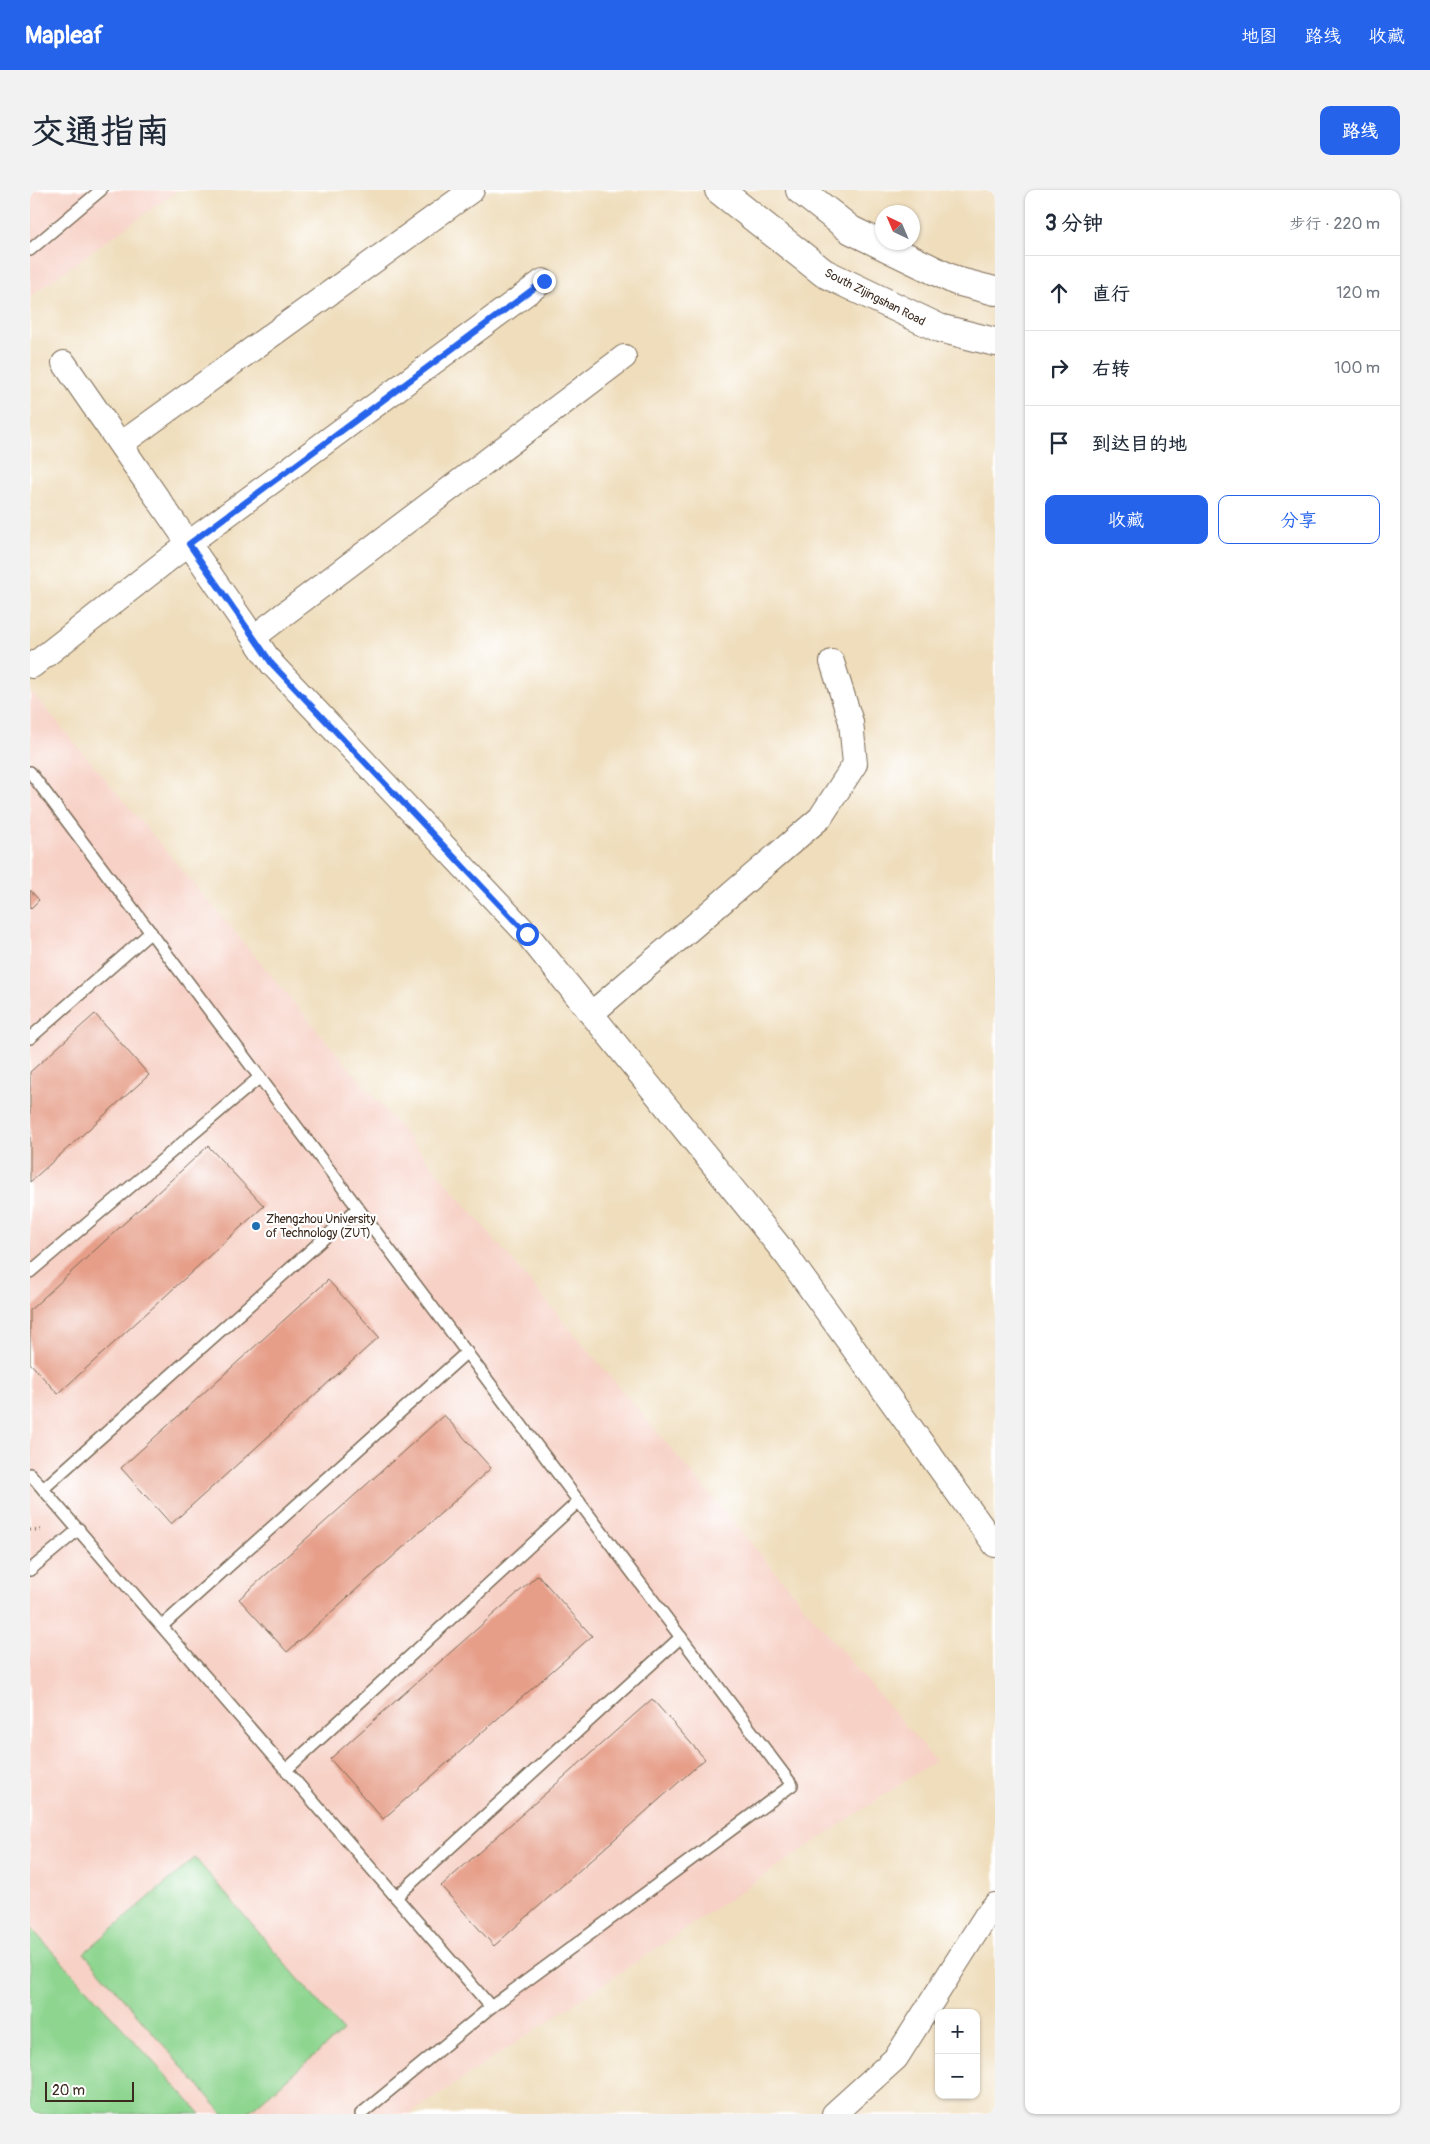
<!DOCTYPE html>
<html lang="zh">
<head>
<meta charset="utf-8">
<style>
	:root { --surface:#fff; --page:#f2f2f3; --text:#1f2937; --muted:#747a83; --line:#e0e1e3; --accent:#2563eb }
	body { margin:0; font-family:Pangolin,"LXGW WenKai TC",sans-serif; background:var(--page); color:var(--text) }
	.controls { position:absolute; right:15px; bottom:15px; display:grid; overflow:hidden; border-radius:10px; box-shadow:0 1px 4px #0004 }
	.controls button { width:45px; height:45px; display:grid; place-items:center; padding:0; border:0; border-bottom:1px solid var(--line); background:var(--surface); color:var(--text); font:25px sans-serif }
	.compass { position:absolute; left:845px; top:15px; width:45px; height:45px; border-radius:50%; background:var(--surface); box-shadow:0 1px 4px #0004; rotate:316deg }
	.scale { position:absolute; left:15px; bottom:12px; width:89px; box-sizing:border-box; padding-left:5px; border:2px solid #3b2a1e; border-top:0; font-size:14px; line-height:18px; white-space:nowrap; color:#3b2a1e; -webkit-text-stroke:4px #fff; paint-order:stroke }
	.stop { position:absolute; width:15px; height:15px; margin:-11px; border:4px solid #2563eb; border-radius:50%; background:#fff }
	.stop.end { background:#2563eb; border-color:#fff; box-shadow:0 1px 5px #0008 }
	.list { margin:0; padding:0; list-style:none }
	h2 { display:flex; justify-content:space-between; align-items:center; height:65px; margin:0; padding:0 20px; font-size:21px }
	h2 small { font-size:16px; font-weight:400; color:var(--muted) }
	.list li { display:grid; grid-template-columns:32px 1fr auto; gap:15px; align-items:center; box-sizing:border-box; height:75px; padding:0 20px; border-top:1px solid var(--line) }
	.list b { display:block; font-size:19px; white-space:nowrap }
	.list em { font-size:16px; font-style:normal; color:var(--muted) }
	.actions { display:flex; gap:10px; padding:15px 20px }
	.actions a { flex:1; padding:11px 0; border:1px solid var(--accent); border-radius:10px; text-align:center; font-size:18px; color:var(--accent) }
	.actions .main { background:var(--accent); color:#fff }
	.icon { flex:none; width:28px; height:28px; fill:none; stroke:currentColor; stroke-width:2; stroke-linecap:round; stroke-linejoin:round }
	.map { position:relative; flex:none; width:965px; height:1924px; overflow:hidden; border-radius:10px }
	header { display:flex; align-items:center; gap:30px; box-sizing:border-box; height:70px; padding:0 25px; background:var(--accent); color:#fff }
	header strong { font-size:24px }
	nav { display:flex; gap:28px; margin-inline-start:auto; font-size:18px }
	.intro { display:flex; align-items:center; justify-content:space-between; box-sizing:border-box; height:120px; padding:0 30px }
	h1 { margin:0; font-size:35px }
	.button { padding:12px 22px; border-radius:10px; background:var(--accent); color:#fff; font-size:18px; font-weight:700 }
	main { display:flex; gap:30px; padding:0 30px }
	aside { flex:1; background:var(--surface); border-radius:10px; box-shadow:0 1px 4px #0004 }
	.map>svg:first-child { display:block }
	.built { fill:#f7d1c6 }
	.green { fill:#8ed590; stroke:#648057 }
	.building { fill:#e69e88 }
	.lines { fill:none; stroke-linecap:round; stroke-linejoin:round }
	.service-casing { stroke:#7a6955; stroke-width:14 }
	.minor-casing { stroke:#7a6955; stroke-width:26 }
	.secondary-casing { stroke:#7a6955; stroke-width:30 }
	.path { stroke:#7a6955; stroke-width:3; stroke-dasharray:1 4; stroke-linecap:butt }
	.service { stroke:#fff; stroke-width:11 }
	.minor { stroke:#fff; stroke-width:24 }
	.secondary { stroke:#fff; stroke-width:28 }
	.route { stroke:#2563eb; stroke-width:6 }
	.poi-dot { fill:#1f6fb2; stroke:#fff; stroke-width:2 }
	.labels { text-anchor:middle; stroke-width:4.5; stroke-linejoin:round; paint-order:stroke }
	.street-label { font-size:12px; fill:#3b2a1e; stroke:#fff }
	.poi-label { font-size:12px; fill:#3b2a1e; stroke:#fff; text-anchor:start }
</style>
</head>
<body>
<header>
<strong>Mapleaf</strong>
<nav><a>地图</a><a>路线</a><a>收藏</a></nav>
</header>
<div class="intro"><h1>交通指南</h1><a class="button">路线</a></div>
<main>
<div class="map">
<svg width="965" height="1924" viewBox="0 0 965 1924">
	<rect width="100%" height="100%" fill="#fff"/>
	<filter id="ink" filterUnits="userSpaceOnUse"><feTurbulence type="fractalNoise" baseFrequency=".02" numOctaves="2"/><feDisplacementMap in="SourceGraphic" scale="10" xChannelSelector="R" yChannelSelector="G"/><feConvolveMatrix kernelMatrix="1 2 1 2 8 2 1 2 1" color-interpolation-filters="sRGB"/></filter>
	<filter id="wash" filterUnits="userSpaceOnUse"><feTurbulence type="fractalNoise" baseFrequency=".0096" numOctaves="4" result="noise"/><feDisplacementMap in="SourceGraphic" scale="20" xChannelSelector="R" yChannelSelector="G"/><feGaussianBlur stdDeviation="1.12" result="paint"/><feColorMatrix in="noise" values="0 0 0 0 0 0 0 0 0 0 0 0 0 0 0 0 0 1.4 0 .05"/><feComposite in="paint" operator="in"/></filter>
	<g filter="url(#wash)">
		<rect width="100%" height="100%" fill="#efddbb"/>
		<g class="built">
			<path d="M0,0H148L0,106Z"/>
			<path d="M0,500L905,1571L380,1924H0Z"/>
		</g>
		<g class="green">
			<path d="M165,1668L313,1841L216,1924H193L54,1763Z"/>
			<path d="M0,1737L171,1924H0Z"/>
		</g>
		<g id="blocks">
			<g class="building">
				<path d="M0,700L9,710L0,719Z"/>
				<path d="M65,824L119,885L0,992V882Z"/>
				<path d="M178,956L234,1016L28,1204L0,1173V1120Z"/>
				<path d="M298,1090L349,1147L141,1334L91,1278Z"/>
				<path d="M414,1225L461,1278L257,1462L209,1409Z"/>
				<path d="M508,1385L562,1446L353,1629L300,1569Z"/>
				<path d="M622,1509L675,1569L464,1756L411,1696Z"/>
			</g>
		</g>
	</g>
	<g filter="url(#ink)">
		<use href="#blocks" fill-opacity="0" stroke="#7a6955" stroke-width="1"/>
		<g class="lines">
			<g class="service-casing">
				<g id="service">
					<path d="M0,60L71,0"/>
					<path d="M0,582L762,1595L461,1817L331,1924"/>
					<path d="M0,848L121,742"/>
					<path d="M0,1082L230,887"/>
					<path d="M0,1284L461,1817"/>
					<path d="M13,1299L328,1018"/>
					<path d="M0,1380L49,1339"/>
					<path d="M132,1436L437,1162"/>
					<path d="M256,1580L549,1311"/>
					<path d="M366,1707L651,1447"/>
				</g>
			</g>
			<g class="minor-casing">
				<g id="minor">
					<path d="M34,173L242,474L497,744L757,1066L965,1355"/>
					<path d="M91,254L442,0"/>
					<path d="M224,447L594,167"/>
					<path d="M2,476L159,353L513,91"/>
					<path d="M561,824L790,628L825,574L821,532L802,472"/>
					<path d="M804,1924L866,1868L956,1726L965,1715"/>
				</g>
			</g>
			<g class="secondary-casing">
				<g id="secondary">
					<path d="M689,0L794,83L909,138L965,152"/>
					<path d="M770,0L821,40L926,91L965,101"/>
				</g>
			</g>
			<path class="path" d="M0,1340H14"/>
			<use href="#service" class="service"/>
			<use href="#minor" class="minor"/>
			<use href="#secondary" class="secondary"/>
		</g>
	</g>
	<g class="lines" filter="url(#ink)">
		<path class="route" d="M497,744L242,474L159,354L514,91"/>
	</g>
	<circle class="poi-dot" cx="226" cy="1036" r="5"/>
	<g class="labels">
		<g class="street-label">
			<text transform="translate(845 107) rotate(27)" y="4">South Zijingshan Road</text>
		</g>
		<g class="poi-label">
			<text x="236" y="1033">Zhengzhou University<tspan x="236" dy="14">of Technology (ZUT)</tspan></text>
		</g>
	</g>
</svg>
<div class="controls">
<button>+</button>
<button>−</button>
</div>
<svg class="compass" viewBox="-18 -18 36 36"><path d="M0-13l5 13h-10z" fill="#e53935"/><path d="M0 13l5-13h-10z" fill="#747a83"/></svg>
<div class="scale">20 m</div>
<div class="stop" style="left:497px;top:744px"></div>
<div class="stop end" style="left:514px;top:91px"></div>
</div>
<aside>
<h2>3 分钟<small>步行 · 220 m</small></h2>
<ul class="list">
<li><svg class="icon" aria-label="ahead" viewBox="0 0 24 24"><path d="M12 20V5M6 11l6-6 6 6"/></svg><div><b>直行</b></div><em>120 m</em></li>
<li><svg class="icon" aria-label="right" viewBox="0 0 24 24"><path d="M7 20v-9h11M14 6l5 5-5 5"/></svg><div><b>右转</b></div><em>100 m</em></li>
<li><svg class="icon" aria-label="arrive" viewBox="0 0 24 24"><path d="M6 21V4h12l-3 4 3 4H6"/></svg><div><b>到达目的地</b></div></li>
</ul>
<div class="actions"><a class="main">收藏</a><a>分享</a></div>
</aside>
</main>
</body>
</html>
